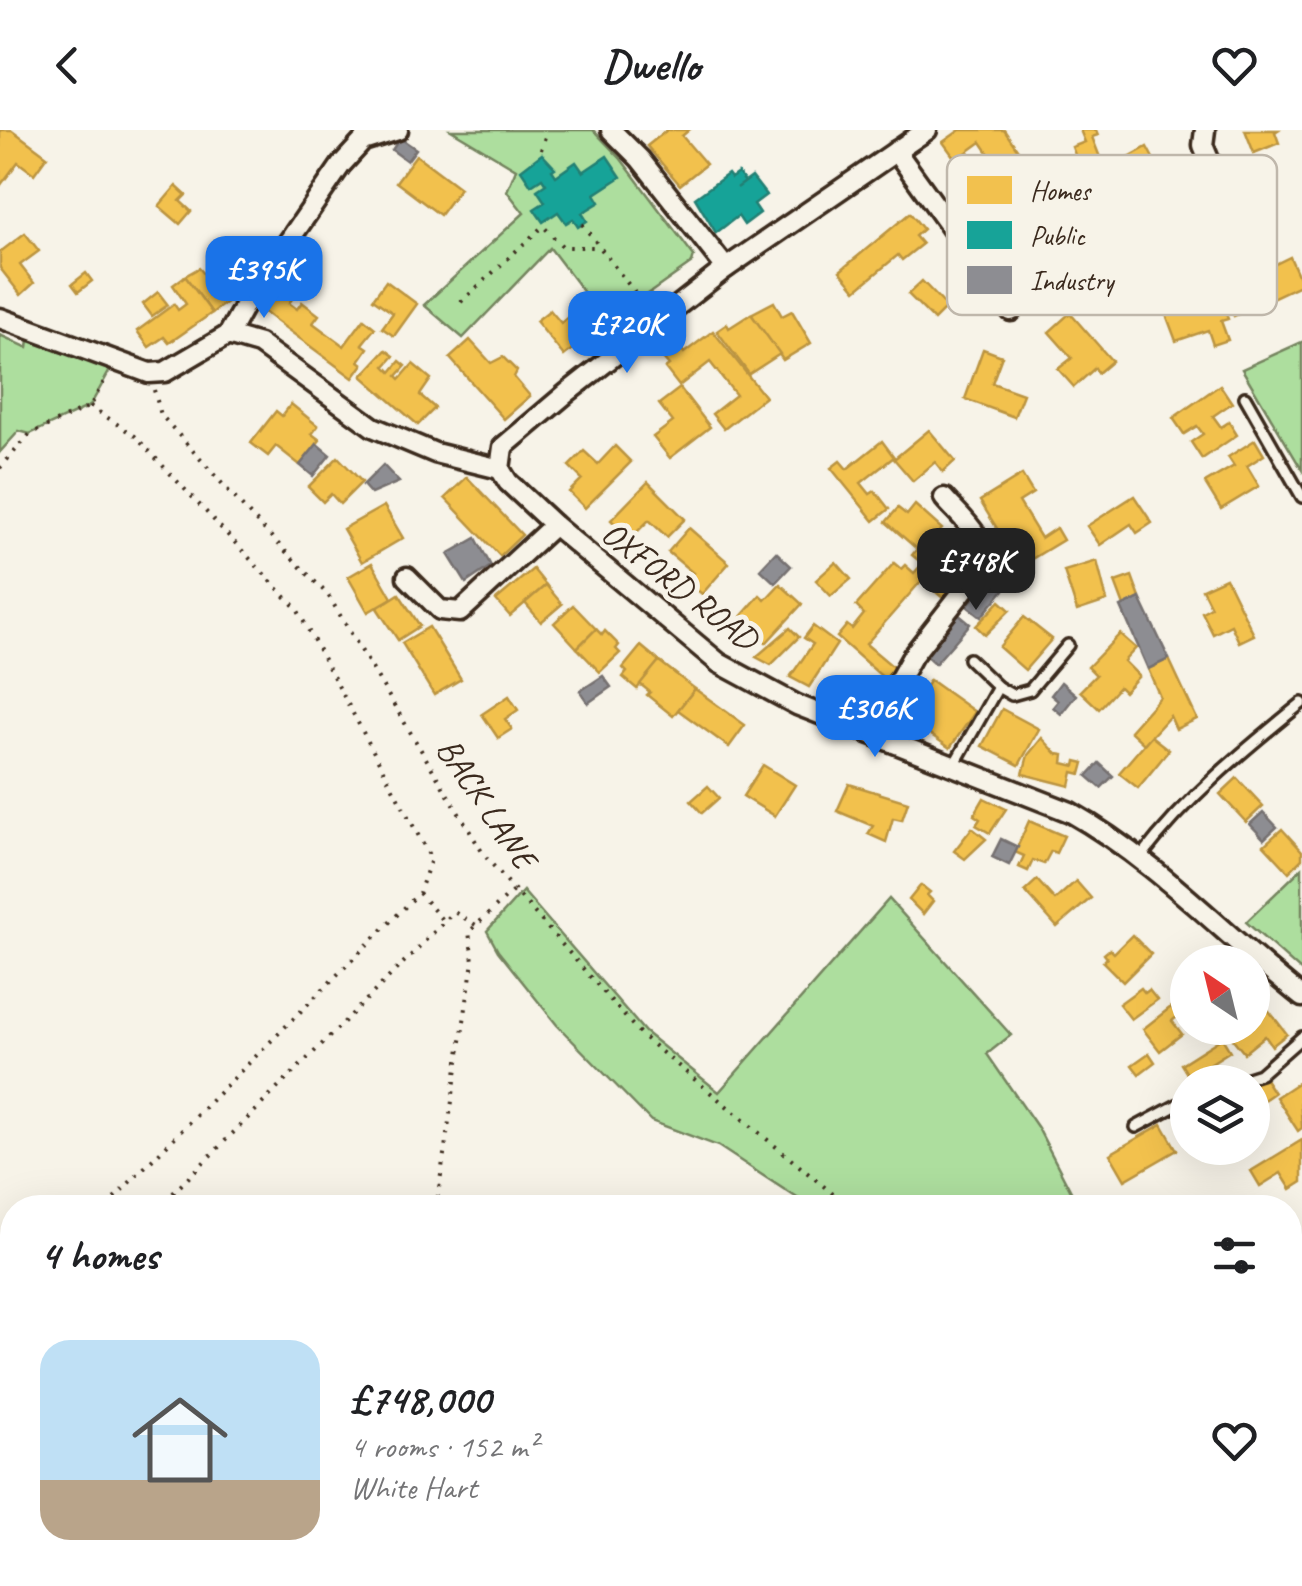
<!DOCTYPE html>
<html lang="en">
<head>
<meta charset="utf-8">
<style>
	:root { --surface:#fff; --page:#f6f6f6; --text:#202124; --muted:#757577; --accent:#1a73e8 }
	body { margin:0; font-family:Caveat,sans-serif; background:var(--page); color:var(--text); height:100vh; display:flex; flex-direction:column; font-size:38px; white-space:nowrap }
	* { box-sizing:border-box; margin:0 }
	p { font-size:32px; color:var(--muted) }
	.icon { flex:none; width:55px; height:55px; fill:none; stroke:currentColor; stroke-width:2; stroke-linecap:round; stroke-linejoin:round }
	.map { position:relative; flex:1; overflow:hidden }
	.details { position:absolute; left:0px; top:1065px; width:1302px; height:392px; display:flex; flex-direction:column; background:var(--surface); border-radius:40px 40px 0 0; box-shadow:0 10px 40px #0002 }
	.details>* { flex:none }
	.needle { width:65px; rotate:325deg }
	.controls { position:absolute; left:1170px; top:815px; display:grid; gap:20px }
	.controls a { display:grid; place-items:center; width:100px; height:100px; border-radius:50%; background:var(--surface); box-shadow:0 10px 40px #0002; font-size:50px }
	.price { position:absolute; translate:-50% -85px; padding:0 22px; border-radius:20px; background:var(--accent); color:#fff; font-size:32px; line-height:65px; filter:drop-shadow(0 2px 5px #0008) }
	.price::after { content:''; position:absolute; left:50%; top:60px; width:30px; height:22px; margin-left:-15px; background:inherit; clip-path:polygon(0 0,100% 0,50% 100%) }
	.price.current { background:#222; color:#fff }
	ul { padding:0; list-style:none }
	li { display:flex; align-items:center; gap:30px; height:250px; padding:0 40px }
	li span { display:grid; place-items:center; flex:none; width:280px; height:200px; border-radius:30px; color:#555 }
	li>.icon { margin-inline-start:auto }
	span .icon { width:120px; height:120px; fill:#fffc; stroke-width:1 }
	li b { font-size:42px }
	h2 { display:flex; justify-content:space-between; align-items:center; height:120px; padding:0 40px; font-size:42px }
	header { display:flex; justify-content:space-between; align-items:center; height:130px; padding:0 40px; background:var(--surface); font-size:45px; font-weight:700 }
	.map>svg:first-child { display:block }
	.built { fill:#f8e4d7 }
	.green { fill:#adde9e; stroke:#74845e; stroke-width:2.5 }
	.homes { fill:#f2c14e; stroke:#bb9440; stroke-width:2.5 }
	.public { fill:#17a398; stroke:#227f73; stroke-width:2.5 }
	.industry { fill:#8d8d92; stroke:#746f6f; stroke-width:2.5 }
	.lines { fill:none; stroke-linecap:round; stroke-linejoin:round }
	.lane-casing { stroke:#3b2a1e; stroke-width:16 }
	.street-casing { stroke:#3b2a1e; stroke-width:25 }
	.secondary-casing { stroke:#3b2a1e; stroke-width:32 }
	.path { stroke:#3b2a1e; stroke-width:4; stroke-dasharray:2.5 8; stroke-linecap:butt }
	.lane { stroke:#f7f3e8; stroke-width:9 }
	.street { stroke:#f7f3e8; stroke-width:18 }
	.secondary { stroke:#f7f3e8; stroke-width:25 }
	.labels { text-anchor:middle; stroke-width:10; stroke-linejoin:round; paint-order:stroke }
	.street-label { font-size:35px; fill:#3b2a1e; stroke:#f7f3e8 }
	.key { fill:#f7f3e8; stroke:#bfb7ab; stroke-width:2.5 }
	.key-label { font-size:28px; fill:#3b2a1e }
</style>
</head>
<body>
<header><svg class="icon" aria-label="back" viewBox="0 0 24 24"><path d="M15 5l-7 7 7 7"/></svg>Dwello<svg class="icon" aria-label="heart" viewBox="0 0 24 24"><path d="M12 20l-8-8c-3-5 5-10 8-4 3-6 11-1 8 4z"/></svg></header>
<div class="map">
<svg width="1302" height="1456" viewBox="0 0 1302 1456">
	<rect width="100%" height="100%" fill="#f7f3e8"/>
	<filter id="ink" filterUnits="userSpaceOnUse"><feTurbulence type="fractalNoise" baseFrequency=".01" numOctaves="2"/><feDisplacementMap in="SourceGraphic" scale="20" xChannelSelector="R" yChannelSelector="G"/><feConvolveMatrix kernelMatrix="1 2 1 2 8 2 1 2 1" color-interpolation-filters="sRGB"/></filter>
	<g filter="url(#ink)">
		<g class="built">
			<path d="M1302,1252v105l-12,9v-105z"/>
			<path d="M676,1445h479l45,11h-537z"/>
		</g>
		<g class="green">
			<path d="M451,0h142l28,29 73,97 -2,7 -85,60 -57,-75 -87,90 -39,-33 100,-92 -17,-22 9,-22z"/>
			<path d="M30,201l84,32 -24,43 -60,28 -11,-3 -19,21v-117l28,13z"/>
			<path d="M1302,212v128l-60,-101z"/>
			<path d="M1302,738v104l-56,-50z"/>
			<path d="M523,761l122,141 74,60 170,-193 122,136 -24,19 51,74 41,79h-268l-93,-61 -67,-25 -94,-96 -59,-74 -11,-20z"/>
			<path d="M0,1164l12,3v161l-12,2z"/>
			<path d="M489,1445h187l-13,11h-171z"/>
			<path d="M790,1445c40,0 171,-9 199,11h-210z"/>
		</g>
		<g class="homes">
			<path d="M0,0h12l35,26 -13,18 -16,-12 -18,24z"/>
			<path d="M667,0h22l-7,6 24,28 -26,21 -33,-39z"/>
			<path d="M960,0h44l27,39 -41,29 -16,-23 20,-14 -13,-19 -25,18 -13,-18z"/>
			<path d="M1080,0h16l2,5 -6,2 9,23 -21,8 -8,-21 13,-5z"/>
			<path d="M1245,0h33l-3,2 4,11 -25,10z"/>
			<path d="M1147,17l19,35 -27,15 -19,-35z"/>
			<path d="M416,25l44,33 -20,27 -44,-33z"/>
			<path d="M176,56l10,9 -6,6 11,10 -11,13 -21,-18z"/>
			<path d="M910,83l13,16 -8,7 7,8 -20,16 -4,-5 -42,35 -16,-19z"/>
			<path d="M25,103l14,18 -19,14 14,18 -13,12 -21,-27v-16z"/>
			<path d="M1290,127l12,27 -68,32 -7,-16 24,-12 -4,-10z"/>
			<path d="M231,134l19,13 -18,21 -20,15 -27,-37 14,-8 7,8 8,-4 6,7z"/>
			<path d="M290,140l15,11 -16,22 8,6 5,-7 17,13 -6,8 31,23 20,-27 11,9 -13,16 6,4 -9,13 4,3 -10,14 -93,-69z"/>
			<path d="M86,143l6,8 -14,11 -6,-8z"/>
			<path d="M185,146l27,37 -43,30 -5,-6 -15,10 -12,-16 37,-27 4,6 8,-6 -13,-19z"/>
			<path d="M386,151l31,23 -23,32 -12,-8 11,-15 -20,-14z"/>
			<path d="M922,151l25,26 -13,13 -26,-26z"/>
			<path d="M1177,157l8,22 35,-12 8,22 -7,2 7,19 -15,5 -5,-15 -32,11 -18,-48z"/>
			<path d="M158,162l10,13 -16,11 -9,-12z"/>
			<path d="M774,172l8,14 10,-5 19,32 -28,17 -32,-46z"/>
			<path d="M550,180l11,13 8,-7 17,22 -22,18 -28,-35z"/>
			<path d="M1070,183l42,48 -14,12 -3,-5 -21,19 -16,-18 14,-11 -23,-26z"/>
			<path d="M751,184l29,40 -31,20 -32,-43 10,-7 2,4z"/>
			<path d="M713,201l52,66 -41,32 -12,-15 24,-19 -26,-33 -31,24 -14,-18 4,-3 -7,-8 16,-13 6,9z"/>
			<path d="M470,210l21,23 12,-6 14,14 -3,6 16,19 -26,23 -54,-61z"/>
			<path d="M983,219l19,7 -10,27 31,11 -9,23 -49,-18z"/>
			<path d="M386,220l8,6 -9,10 6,6 9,-11 6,5 -9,10 3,3 13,-15 18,15 -11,16 15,13 -17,17 -56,-49z"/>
			<path d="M1220,255l12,18 -19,13 8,11 8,-5 8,13 -35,24 -11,-17 12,-8 -6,-8 -13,8 -11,-16z"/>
			<path d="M680,258l30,39 -40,31 -17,-21 20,-15 -14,-18z"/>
			<path d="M291,274l27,22 -6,8 8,6 -20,25 -24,-19 -8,10 -17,-13 25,-32 6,5z"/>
			<path d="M929,300l26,31 -12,11 -8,-10 -22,19 -19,-22z"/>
			<path d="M1255,310l9,15 -17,11 12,20 -38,23 -16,-26 29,-17 -6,-9z"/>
			<path d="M882,311l12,16 -33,26 9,11 5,-3 14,18 -15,12 -43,-53 9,-7 7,8z"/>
			<path d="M615,316l16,16 -46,46 -16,-16 13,-13 -13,-13 15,-15 14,13z"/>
			<path d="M338,327l24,25 -22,22 -9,-10 -8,8 -15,-15z"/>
			<path d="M1022,345l11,18 -14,9 22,36 15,-10 7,12 -43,26 -40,-65z"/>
			<path d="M467,347l55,58 -22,21 -55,-58z"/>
			<path d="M648,352l37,37 -18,18 -18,-17 -19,19 -19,-19z"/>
			<path d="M1134,366l18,27 -15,10 -6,-9 -31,21 -13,-19z"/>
			<path d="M915,375l27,24 -16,18 7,5 -10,12 -11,-9 5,-6 -31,-27 12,-14 9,7z"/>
			<path d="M384,376l19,32 -41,24 -19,-33z"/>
			<path d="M689,398l40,35 -27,31 -16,-13 7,-8 -25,-21z"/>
			<path d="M933,422l29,26 -18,21 -22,-19 -56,64 31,26 -10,11 -50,-44 10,-12 5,4 12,-15 -8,-8 38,-43 7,6 4,-4 9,8z"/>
			<path d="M1097,431l10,40 -30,10 -13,-40z"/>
			<path d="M836,432l15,17 -20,17 -15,-16z"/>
			<path d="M372,433l20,35 -24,14 -20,-35z"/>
			<path d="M533,439l13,16 -36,31 -14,-16z"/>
			<path d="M1132,446l8,22 -16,8 -9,-24z"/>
			<path d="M1226,448l28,57 -15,7 -8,-17 -18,9 -11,-22 9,-5 -9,-18z"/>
			<path d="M780,454l22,20 -36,39 -27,-24 21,-24 5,5z"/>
			<path d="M546,455l16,19 -21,18 -16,-19z"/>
			<path d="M399,464l21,32 -22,14 -21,-32z"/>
			<path d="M1000,471l10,9 -25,25 -9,-9z"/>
			<path d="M573,475l23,24 -19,19 -23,-25z"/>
			<path d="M1024,487l28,22 -27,31 -26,-23z"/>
			<path d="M813,496l24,18 -28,43 -19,-10 23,-33 -9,-6z"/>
			<path d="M429,497l32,52 -27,16 -32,-52z"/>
			<path d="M790,498l9,9 -28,28 -15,-8z"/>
			<path d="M596,499l6,6 3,-4 14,14 -3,4 4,4 -20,19 -23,-24z"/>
			<path d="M1120,504l16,14 -12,13 15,15 -15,16 -5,-5 -20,22 -19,-18 16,-16 -8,-8z"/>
			<path d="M641,516l18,15 -22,28 -14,-12 4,-5 -4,-4z"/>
			<path d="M1169,529l28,60 -21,10 -6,-13 -26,28 -14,-13 30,-34 -12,-28z"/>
			<path d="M659,531l36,28 -22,27 -26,-21 3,-3 -10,-8z"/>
			<path d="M930,550l45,32 -25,36 -45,-31z"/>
			<path d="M695,559l50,36 -16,22 -51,-37z"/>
			<path d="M509,566l9,14 -13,9 7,10 -14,9 -16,-24z"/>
			<path d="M1002,579l37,20 -20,36 -37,-19z"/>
			<path d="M1151,606l18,14 -31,38 -19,-15z"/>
			<path d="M1042,608l15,16 7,1 -1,8 12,3 1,-5 8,2 -3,11 -8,-2 -3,14 -47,-12 5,-19z"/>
			<path d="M763,635l32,20 -20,31 -32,-20z"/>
			<path d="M1237,648l26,28 -17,16 -26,-28z"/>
			<path d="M849,654l59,18 -6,18 -9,-2 -7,24 -18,-8 5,-8 -36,-15z"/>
			<path d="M708,656l11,12 -17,15 -11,-12z"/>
			<path d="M984,668l22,11 -16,24 -14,-8 4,-6 -6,-4z"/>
			<path d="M1029,691l35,15 -8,17 -5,-2 -7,13 -11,-4 -5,11 -9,-4 5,-11 -9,-4z"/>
			<path d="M972,698l14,11 -21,20 -11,-8z"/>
			<path d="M1282,699l20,22v8l-13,13 -25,-27z"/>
			<path d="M1037,750l18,20 21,-19 15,17 -34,29 -32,-36z"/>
			<path d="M921,755l9,7 -3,3 6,6 -10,13 -14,-14z"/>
			<path d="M1132,805l19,19 -28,28 -20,-20 4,-4 -3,-4 6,-5 4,4z"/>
			<path d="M1141,858l4,5 4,-3 8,10 -26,19 -12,-15z"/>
			<path d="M1171,877l7,9 -6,5 10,13 -22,17 -17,-22z"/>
			<path d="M1266,877l21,27 -15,12 -7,-10 -21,17 -20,-25h28v-10z"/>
			<path d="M1222,908l8,13 -41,26 -8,-13z"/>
			<path d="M1149,923l6,9 -16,12 -7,-9z"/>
			<path d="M1263,946l11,17 -22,15v-25z"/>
			<path d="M1299,952l3,46 -4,3 -22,-34z"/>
			<path d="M1162,994l15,26 -52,30 -15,-26z"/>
			<path d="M1302,1010v42l-11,7 -10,-16 -21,13 -9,-15z"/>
		</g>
		<g class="public">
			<path d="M542,24l13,14 -3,2 4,6 20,-14 7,10 24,-16 14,21 -26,17 5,8 -18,11 5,8 -9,6 -5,-8 -7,4 -8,-11 -15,10 -9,-13 11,-7 -8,-12 9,-6 -4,-6 -11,7 -10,-15z"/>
			<path d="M738,43l7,9 -8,6 15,-11 14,18 -12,9 6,9 -16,12 -6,-9 -22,17 -21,-35 33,-24 3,4z"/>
		</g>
		<g class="industry">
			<path d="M400,8l16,11 -9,12 -15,-11z"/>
			<path d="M317,314l13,11 -17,21 -13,-11z"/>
			<path d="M383,335l16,17 -28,12 -8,-9z"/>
			<path d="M476,408l15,28 -25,17 -18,-29z"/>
			<path d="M776,422l15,14 -16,17 -15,-14z"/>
			<path d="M989,448l15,12 -23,27 -14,-11z"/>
			<path d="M1140,468l29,61 -21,10 -27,-62z"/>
			<path d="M958,484l12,10 -35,40 -12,-11z"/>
			<path d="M603,546l8,11 -23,16 -8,-12z"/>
			<path d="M1061,552l15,13 -15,19 -8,-7 5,-6 -7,-6z"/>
			<path d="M1099,633l14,13 -12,12 -14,-12z"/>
			<path d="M1263,682l14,15 -13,12 -14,-15z"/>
			<path d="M1001,709l17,8 -9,18 -17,-8z"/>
		</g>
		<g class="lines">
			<defs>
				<g id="lane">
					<path d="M1245,267l57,100"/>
					<path d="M969,529l29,28 14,8 18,-5 38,-45"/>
					<path d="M954,635l44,-78"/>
					<path d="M1141,727c46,-60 103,-107 161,-154"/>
					<path d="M1235,952l25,-8 42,-37"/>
					<path d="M1136,997l52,-28"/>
					<path d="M730,1456l11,-11"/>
				</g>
				<g id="street">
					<path d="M611,0l29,29 86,109"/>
					<path d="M1205,0l-2,15 22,54"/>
					<path d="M896,21l115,160"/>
					<path d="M0,188l149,55 16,-1 63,-37 31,9 114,83 62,26 65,16"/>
					<path d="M228,205l16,-29 97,-141 22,-24 35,-11"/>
					<path d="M500,339l8,13 46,43 165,138 78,42 273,107c87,49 154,123 232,185"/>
					<path d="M500,339l3,-22 65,-55 158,-124 201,-138"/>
					<path d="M407,447l33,33 20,2 94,-87"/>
					<path d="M869,603l44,-78 69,-88c6,-30 -20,-48 -38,-69"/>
				</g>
				<g id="secondary">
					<path d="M0,1341l12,-3"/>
					<path d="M1290,1421l12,4"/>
				</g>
			</defs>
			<use href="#lane" class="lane-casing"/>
			<use href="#street" class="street-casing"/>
			<use href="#secondary" class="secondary-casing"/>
			<g class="path">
				<path d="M541,20l6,-20"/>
				<path d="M582,94l63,82"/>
				<path d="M461,172l82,-76 20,21h37"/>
				<path d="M154,260l7,25 90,101 77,79 156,260 157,180 209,173"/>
				<path d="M90,276l45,30 162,173 134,250 -12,34 -315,315"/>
				<path d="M0,338l30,-34 60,-28 17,-30"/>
				<path d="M419,763l25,29"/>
				<path d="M158,1078l296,-296 22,13"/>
				<path d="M436,1078l37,-247 -4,-29 45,-42"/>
				<path d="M0,1147l12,3"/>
				<path d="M0,1233l12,-12"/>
				<path d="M1290,1384l12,2"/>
				<path d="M0,1387l12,-2"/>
				<path d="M0,1427l12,-2"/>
				<path d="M1268,1445l34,8"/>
				<path d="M392,1456l2,-11"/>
				<path d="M433,1456l8,-11"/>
				<path d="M567,1456l23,-11"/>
				<path d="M767,1456l11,-11"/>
			</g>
			<use href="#lane" class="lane"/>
			<use href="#street" class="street"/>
			<use href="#secondary" class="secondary"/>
		</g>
	</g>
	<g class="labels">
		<g class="street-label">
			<text transform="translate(680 455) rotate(38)" y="12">OXFORD ROAD</text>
			<text transform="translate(487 673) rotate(56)" y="12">BACK LANE</text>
		</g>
	</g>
	<rect x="947" y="25" width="330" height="160" rx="15" class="key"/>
	<rect x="967" y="46" width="45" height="28" fill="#f2c14e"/>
	<rect x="967" y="91" width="45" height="28" fill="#17a398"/>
	<rect x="967" y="136" width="45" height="28" fill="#8d8d92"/>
	<g class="key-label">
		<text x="1030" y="70">Homes</text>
		<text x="1030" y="115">Public</text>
		<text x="1030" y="160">Industry</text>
	</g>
</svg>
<div class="controls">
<a><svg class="needle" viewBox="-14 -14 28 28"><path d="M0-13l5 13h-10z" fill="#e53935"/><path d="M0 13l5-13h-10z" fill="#757577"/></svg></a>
<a><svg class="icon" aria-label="layers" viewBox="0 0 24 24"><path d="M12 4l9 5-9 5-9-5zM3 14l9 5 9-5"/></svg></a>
</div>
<b class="price" style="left:264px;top:191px">£395K</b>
<b class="price" style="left:627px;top:246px">£720K</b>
<b class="price current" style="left:976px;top:483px">£748K</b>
<b class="price" style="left:875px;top:630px">£306K</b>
<section class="details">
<h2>4 homes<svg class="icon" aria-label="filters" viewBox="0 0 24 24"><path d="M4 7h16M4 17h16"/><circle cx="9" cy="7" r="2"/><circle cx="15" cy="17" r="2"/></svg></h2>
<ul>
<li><span style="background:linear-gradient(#bfe0f5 70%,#b9a48a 0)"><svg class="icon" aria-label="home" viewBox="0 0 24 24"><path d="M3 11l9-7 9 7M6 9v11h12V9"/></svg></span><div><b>£748,000</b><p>4 rooms · 152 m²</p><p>White Hart</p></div><svg class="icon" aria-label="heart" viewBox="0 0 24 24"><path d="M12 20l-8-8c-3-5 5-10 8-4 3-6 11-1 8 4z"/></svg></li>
</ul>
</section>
</div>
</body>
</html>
